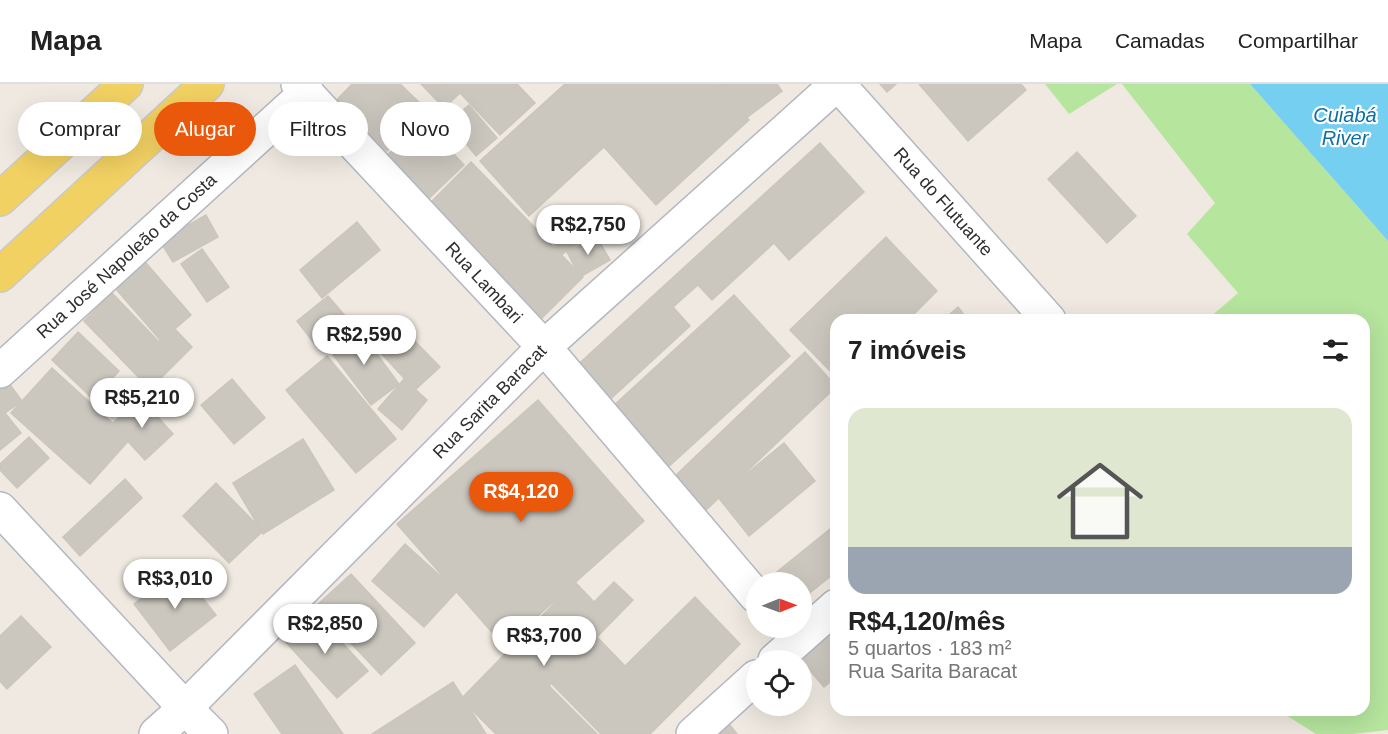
<!DOCTYPE html>
<html lang="pt">
<head>
<meta charset="utf-8">
<style>
	:root { --surface:#fff; --page:#f2f2f2; --text:#222; --muted:#767676; --line:#e0e0e0; --accent:#ea580c }
	body { margin:0; font-family:Helvetica,sans-serif; background:var(--page); color:var(--text); height:100vh; display:flex; flex-direction:column; font-size:22px; white-space:nowrap }
	* { box-sizing:border-box; margin:0 }
	p { font-size:20px; color:var(--muted) }
	.icon { flex:none; width:33px; height:33px; fill:none; stroke:currentColor; stroke-width:2; stroke-linecap:round; stroke-linejoin:round }
	.map { position:relative; flex:1; overflow:hidden }
	.panel { position:absolute; left:830px; top:230px; width:540px; height:402px; display:flex; flex-direction:column; background:var(--surface); border-radius:18px; box-shadow:0 6px 24px #0002 }
	.panel>* { flex:none }
	.banner { position:absolute; left:18px; top:18px; width:570px; height:54px; display:flex; gap:12px }
	.needle { width:39px; rotate:89deg }
	.buttons { position:absolute; left:746px; top:488px; display:grid; gap:12px }
	.buttons a { display:grid; place-items:center; width:66px; height:66px; border-radius:50%; background:var(--surface); box-shadow:0 6px 24px #0002; font-size:30px }
	.price { position:absolute; translate:-50% -51px; padding:0 14px; border-radius:21px; background:#fff; color:#222; font-size:20px; line-height:39px; filter:drop-shadow(0 2px 3px #0008) }
	.price::after { content:''; position:absolute; left:50%; top:36px; width:18px; height:14px; margin-left:-9px; background:inherit; clip-path:polygon(0 0,100% 0,50% 100%) }
	.price.active { background:var(--accent); color:#fff }
	ul { padding:0; list-style:none }
	li { display:grid; align-content:center; gap:12px; height:318px; padding:0 18px }
	li+li { border-top:2px solid var(--line) }
	li span { display:grid; place-items:center; height:186px; border-radius:18px; color:#555 }
	li>.icon { margin-inline-start:auto }
	span .icon { width:108px; height:108px; fill:#fffc; stroke-width:1 }
	li b { font-size:26px }
	h2 { display:flex; justify-content:space-between; align-items:center; height:72px; padding:0 18px; font-size:26px }
	.pill { padding:0 21px; border-radius:27px; background:var(--surface); box-shadow:0 6px 24px #0002; font-size:21px; line-height:54px }
	.pill.active { background:var(--accent); color:#fff }
	header { display:flex; align-items:center; gap:36px; box-sizing:border-box; height:84px; padding:0 30px; background:var(--surface); border-bottom:2px solid var(--line) }
	header strong { font-size:28px }
	nav { display:flex; gap:33px; margin-inline-start:auto; font-size:21px }
	.map>svg:first-child { display:block }
	.green { fill:#b6e59e }
	.water { fill:#75cff0 }
	.building { fill:#cbc7bf; stroke:#cbc5ba; stroke-width:1.5 }
	.lines { fill:none; stroke-linecap:round; stroke-linejoin:round }
	.minor-casing { stroke:#b4b7c1; stroke-width:36 }
	.primary-casing { stroke:#c9c9c9; stroke-width:36 }
	.minor { stroke:#fff; stroke-width:33 }
	.primary { stroke:#f2d163; stroke-width:33 }
	.labels { text-anchor:middle; stroke-width:4.5; stroke-linejoin:round; paint-order:stroke }
	.street-label { font-size:18px; fill:#2e2e2e; stroke:#fff }
	.water-label { font-size:20px; font-style:italic; fill:#0d6fa3; stroke:#fff }
</style>
</head>
<body>
<header>
<strong>Mapa</strong>
<nav><a>Mapa</a><a>Camadas</a><a>Compartilhar</a></nav>
</header>
<div class="map">
<svg width="1388" height="650" viewBox="0 0 1388 650">
	<rect width="100%" height="100%" fill="#efe9e1"/>
	<g class="green">
		<path d="M1045,0h72l-48,30z"/>
		<path d="M1122,0h128l138,157v489l-35,4h-37l-38,-24h86v-390l-156,-1 30,-26 -51,-59 28,-31z"/>
	</g>
	<path class="water" d="M1250,0h138v157z"/>
	<g class="building">
		<path d="M352,0h48l26,25 -39,42 -52,-49z"/>
		<path d="M421,0h96l18,19 -35,32 -40,-42 -16,15z"/>
		<path d="M565,0h152l32,36 -93,85 -52,-58 -75,69 -49,-55z"/>
		<path d="M719,0h58l5,7 -37,28z"/>
		<path d="M880,0h16l-9,8z"/>
		<path d="M919,0h102l5,6 -58,51z"/>
		<path d="M469,21l28,33 -21,18 -27,-34z"/>
		<path d="M423,37l41,44 -43,41 -41,-44z"/>
		<path d="M820,59l44,49 -75,68 -15,-17 -62,57 -14,-15 -25,22 17,19 -86,79 -32,-35z"/>
		<path d="M1077,68l59,64 -29,27 -59,-64z"/>
		<path d="M471,78l112,115 -44,44 -112,-115z"/>
		<path d="M206,131l12,22 -45,25 -13,-21z"/>
		<path d="M565,136l15,22 -19,13 -14,-22z"/>
		<path d="M357,138l23,28 -58,48 -22,-28z"/>
		<path d="M596,152l14,24 -30,17 -13,-25z"/>
		<path d="M886,153l51,54 -29,29h-72v57l-46,-47z"/>
		<path d="M202,165l27,38 -22,15 -26,-38z"/>
		<path d="M146,179l45,52 -30,26 -45,-52z"/>
		<path d="M112,209l47,49 14,-15 19,20 -42,42 -66,-68z"/>
		<path d="M734,211l56,61 -124,113 -55,-61z"/>
		<path d="M328,212l18,21 -32,26 -17,-22z"/>
		<path d="M958,223l10,13h-25z"/>
		<path d="M357,243l42,57 -28,21 -43,-57z"/>
		<path d="M403,245l37,38 -25,23 -36,-39z"/>
		<path d="M78,248l41,39 -26,28 -41,-39z"/>
		<path d="M805,268l31,34v1l-131,124 -32,-33z"/>
		<path d="M327,272l69,83 -40,34 -70,-83z"/>
		<path d="M52,284l78,71 -40,45 -79,-71z"/>
		<path d="M5,294l17,23 -17,12 16,20 -21,17v-68z"/>
		<path d="M232,295l33,39 -31,26 -33,-39z"/>
		<path d="M404,295l23,21 -25,30 -24,-21z"/>
		<path d="M140,313l33,37 -28,26 -33,-36z"/>
		<path d="M538,316l106,121 -140,125 -107,-122z"/>
		<path d="M29,353l20,21 -32,30 -17,-18v-6z"/>
		<path d="M303,355l31,51 -71,44 -30,-51z"/>
		<path d="M784,359l31,38 -66,55 -31,-39z"/>
		<path d="M125,395l17,19 -62,58 -17,-19z"/>
		<path d="M216,399l47,48 -34,32 -46,-47z"/>
		<path d="M830,445l6,6v37l-35,28v-18h-32l-2,-2z"/>
		<path d="M405,460l52,47 -33,36 -52,-46z"/>
		<path d="M180,485l36,46 -46,36 -36,-47z"/>
		<path d="M351,490l64,69 -34,32 -65,-69z"/>
		<path d="M575,498l19,20 20,-20 19,18 -84,86 48,48h-101l-35,-35z"/>
		<path d="M695,513l45,47 -90,90h-49l-49,-50 46,-46 27,28z"/>
		<path d="M313,527l55,60 -31,27 -54,-59z"/>
		<path d="M21,532l30,31 -44,42 -7,-8v-45z"/>
		<path d="M836,534v59l-12,10 -29,-34z"/>
		<path d="M295,581l48,69h-61l-28,-40z"/>
		<path d="M453,598l33,52h-114z"/>
		<path d="M722,631l15,19h-39z"/>
	</g>
	<g class="lines">
		<defs>
			<g id="minor">
				<path id="s1" d="M298,0l246,263 212,249"/>
				<path id="s2" d="M838,0l211,236"/>
				<path id="s3" d="M0,287l307,-279"/>
				<path d="M0,425l185,199 26,26"/>
				<path d="M775,576l61,-54"/>
				<path id="s4" d="M156,650l29,-26 359,-361 293,-263"/>
				<path d="M693,650l63,-57"/>
			</g>
			<g id="primary">
				<path d="M0,115l126,-115"/>
				<path d="M0,191l207,-191"/>
			</g>
		</defs>
		<use href="#minor" class="minor-casing"/>
		<use href="#primary" class="primary-casing"/>
		<use href="#minor" class="minor"/>
		<use href="#primary" class="primary"/>
	</g>
	<g class="labels">
		<g class="street-label">
			<text dy="6" stroke="none"><textPath href="#s2" startOffset="158">Rua do Flutuante</textPath></text>
			<text dy="6" stroke="none"><textPath href="#s3" startOffset="171">Rua José Napoleão da Costa</textPath></text>
			<text dy="6" stroke="none"><textPath href="#s1" startOffset="272">Rua Lambari</textPath></text>
			<text dy="6" stroke="none"><textPath href="#s4" startOffset="471">Rua Sarita Baracat</textPath></text>
		</g>
		<g class="water-label">
			<text x="1345" y="38">Cuiabá<tspan x="1345" dy="23">River</tspan></text>
		</g>
	</g>
</svg>
<div class="buttons">
<a><svg class="needle" viewBox="-14 -14 28 28"><path d="M0-13l5 13h-10z" fill="#e53935"/><path d="M0 13l5-13h-10z" fill="#767676"/></svg></a>
<a><svg class="icon" aria-label="locate" viewBox="0 0 24 24"><circle cx="12" cy="12" r="6"/><path d="M12 2v4M12 18v4M2 12h4M18 12h4"/></svg></a>
</div>
<b class="price" style="left:588px;top:172px">R$2,750</b>
<b class="price" style="left:364px;top:282px">R$2,590</b>
<b class="price" style="left:142px;top:345px">R$5,210</b>
<b class="price active" style="left:521px;top:439px">R$4,120</b>
<b class="price" style="left:175px;top:526px">R$3,010</b>
<b class="price" style="left:325px;top:571px">R$2,850</b>
<b class="price" style="left:544px;top:583px">R$3,700</b>
<div class="banner">
<a class="pill">Comprar</a>
<a class="pill active">Alugar</a>
<a class="pill">Filtros</a>
<a class="pill">Novo</a>
</div>
<section class="panel">
<h2>7 imóveis<svg class="icon" aria-label="filters" viewBox="0 0 24 24"><path d="M4 7h16M4 17h16"/><circle cx="9" cy="7" r="2"/><circle cx="15" cy="17" r="2"/></svg></h2>
<ul>
<li><span style="background:linear-gradient(#dfe7d0 75%,#9aa5b1 0)"><svg class="icon" aria-label="home" viewBox="0 0 24 24"><path d="M3 11l9-7 9 7M6 9v11h12V9"/></svg></span><div><b>R$4,120/mês</b><p>5 quartos · 183 m²</p><p>Rua Sarita Baracat</p></div></li>
</ul>
</section>
</div>
</body>
</html>
